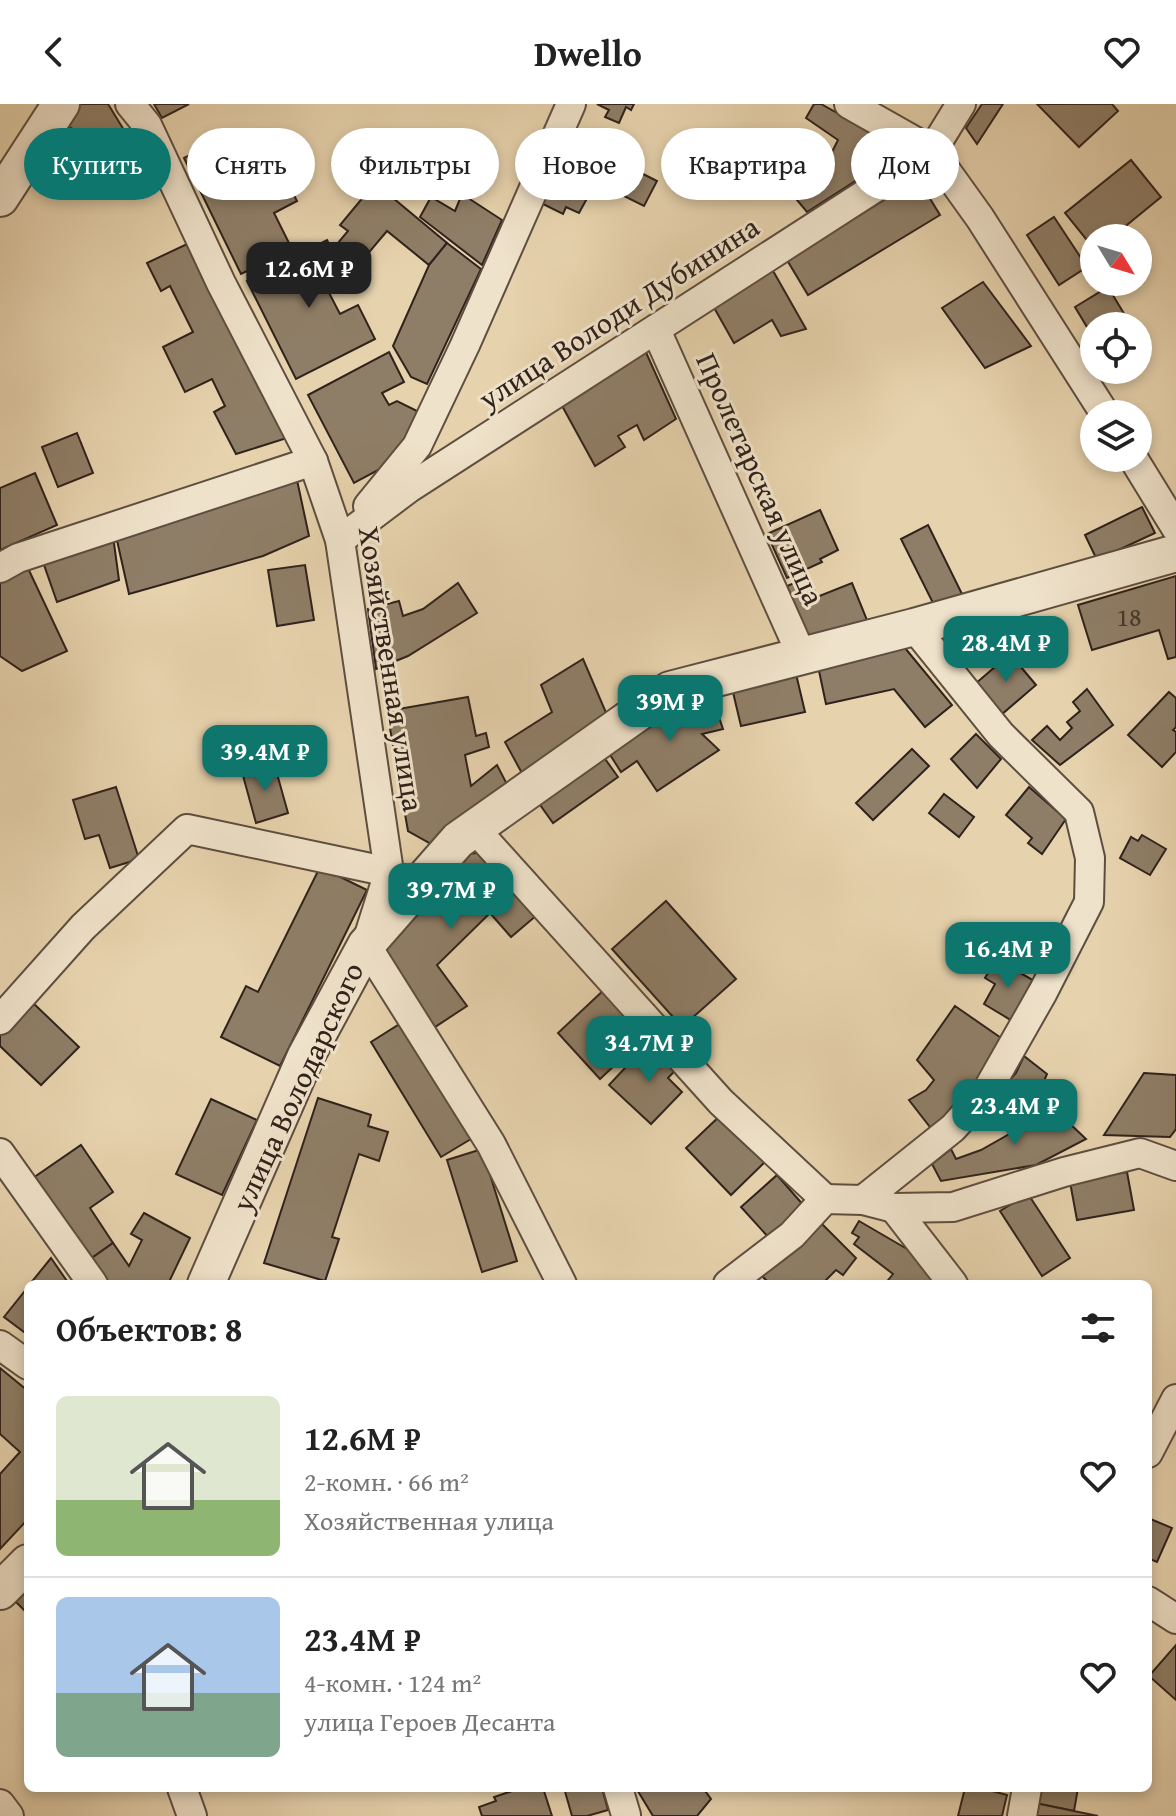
<!DOCTYPE html>
<html lang="ru">
<head>
<meta charset="utf-8">
<style>
	:root { --surface:#fff; --page:#f2f2f2; --text:#222; --muted:#767676; --line:#e0e0e0; --accent:#0f766e }
	body { margin:0; font-family:"Gentium Book Plus",serif; background:var(--page); color:var(--text); height:100vh; display:flex; flex-direction:column; font-size:30px; white-space:nowrap }
	* { box-sizing:border-box; margin:0 }
	p { font-size:26px; color:var(--muted) }
	.icon { flex:none; width:44px; height:44px; fill:none; stroke:currentColor; stroke-width:2; stroke-linecap:round; stroke-linejoin:round }
	.map { position:relative; flex:1; overflow:hidden }
	.panel { position:absolute; left:24px; top:1176px; width:1128px; height:512px; display:flex; flex-direction:column; background:var(--surface); border-radius:12px; box-shadow:0 4px 12px #0003 }
	.panel>* { flex:none }
	.guide { position:absolute; left:24px; top:24px; width:1128px; height:72px; display:flex; gap:16px }
	.needle { width:52px; rotate:128deg }
	.tools { position:absolute; left:1080px; top:120px; display:grid; gap:16px }
	.tools a { display:grid; place-items:center; width:72px; height:72px; border-radius:50%; background:var(--surface); box-shadow:0 4px 12px #0003; font-size:40px }
	.price { position:absolute; translate:-50% -68px; padding:0 18px; border-radius:16px; background:var(--accent); color:#fff; font-size:26px; line-height:52px; filter:drop-shadow(0 2px 4px #0008) }
	.price::after { content:''; position:absolute; left:50%; top:48px; width:24px; height:18px; margin-left:-12px; background:inherit; clip-path:polygon(0 0,100% 0,50% 100%) }
	.price.current { background:#222; color:#fff }
	ul { padding:0; list-style:none }
	li { display:flex; align-items:center; gap:24px; height:200px; padding:0 32px }
	li+li { border-top:2px solid var(--line) }
	li span { display:grid; place-items:center; flex:none; width:224px; height:160px; border-radius:12px; color:#555 }
	li>.icon { margin-inline-start:auto }
	span .icon { width:96px; height:96px; fill:#fffc; stroke-width:1 }
	li b { font-size:34px }
	h2 { display:flex; justify-content:space-between; align-items:center; height:96px; padding:0 32px; font-size:34px }
	.chip { padding:0 28px; border-radius:36px; background:var(--surface); box-shadow:0 4px 12px #0003; font-size:28px; line-height:72px }
	.chip.current { background:var(--accent); color:#fff }
	header { display:flex; justify-content:space-between; align-items:center; height:104px; padding:0 32px; background:var(--surface); font-size:36px; font-weight:700 }
	.map>svg:first-child { display:block }
	.building { fill:#8f7e67; stroke:#30221c; stroke-width:2 }
	.lines { fill:none; stroke-linecap:round; stroke-linejoin:round }
	.minor-casing { stroke:#5e4e40; stroke-width:32 }
	.tertiary-casing { stroke:#5e4e40; stroke-width:40 }
	.minor { stroke:#efe2ca; stroke-width:28 }
	.tertiary { stroke:#efe2ca; stroke-width:36 }
	.labels { text-anchor:middle; stroke-width:6; stroke-linejoin:round; paint-order:stroke }
	.number-label { font-size:26px; fill:#48392f }
	.street-label { font-size:30px; fill:#30221c; stroke:#efe2ca }
</style>
</head>
<body>
<header><svg class="icon" aria-label="back" viewBox="0 0 24 24"><path d="M15 5l-7 7 7 7"/></svg>Dwello<svg class="icon" aria-label="heart" viewBox="0 0 24 24"><path d="M12 20l-8-8c-3-5 5-10 8-4 3-6 11-1 8 4z"/></svg></header>
<div class="map">
<svg width="1176" height="1712" viewBox="0 0 1176 1712">
	<rect width="100%" height="100%" fill="#e6d2ad"/>
	<filter id="stains"><feTurbulence type="fractalNoise" baseFrequency=".0025" numOctaves="4"/><feColorMatrix values="0 0 0 0 .2 0 0 0 0 .09 0 0 0 0 .02 0 0 0 .5 -.17"/></filter>
	<radialGradient id="worn" r=".72"><stop offset=".6" stop-color="#630" stop-opacity="0"/><stop offset="1" stop-color="#630" stop-opacity=".3"/></radialGradient>
	<g class="building">
		<path d="M80,0h28l19,31 -19,16 -40,-25z"/>
		<path d="M154,0h35l-27,14z"/>
		<path d="M597,0h37l-3,6 -5,-3 -7,16 -14,-6 4,-7z"/>
		<path d="M814,0h7l68,38 -1,18 -81,52 -15,-18 3,-8 11,-16 18,-14 4,4 10,-20 -32,-22z"/>
		<path d="M982,0h21l-26,40 -11,-16z"/>
		<path d="M1037,0h75l6,7 -39,36z"/>
		<path d="M239,27l15,31 19,-9 24,48 -23,12 18,36 -51,25 -57,-116z"/>
		<path d="M576,36l81,41 -13,25 -48,-24 -17,31 -13,-6 -3,7 -20,-10z"/>
		<path d="M1131,56l30,37 -50,41h-17v11l-29,-36z"/>
		<path d="M918,75l22,36 -132,80 -21,-35z"/>
		<path d="M375,79l72,60 -18,22 -42,-34 -27,32 -23,-19 11,-13 -8,-6z"/>
		<path d="M462,90l40,26 -20,45 -62,-48 11,-20 24,14z"/>
		<path d="M1054,113l33,50 -28,18 -32,-50z"/>
		<path d="M327,136l19,39 -19,10 13,25 18,-9 17,34 -79,40 -49,-98z"/>
		<path d="M447,139l34,26 -54,115 -16,-7 -18,-31 36,-81z"/>
		<path d="M187,140l100,194 -51,16 -22,-42 11,-6 -13,-27 -27,13 -22,-45 30,-15 -23,-46 -9,5 -14,-28z"/>
		<path d="M772,165l34,60 -25,7 -9,-16 -38,23 -22,-39z"/>
		<path d="M983,178l48,64 -46,22 -43,-60z"/>
		<path d="M1108,183l18,30 -15,9h-17l-1,11 -18,-30z"/>
		<path d="M644,244l32,71 -32,21 -7,-15 -19,11 7,11 -30,19 -35,-64z"/>
		<path d="M389,248l15,30 -22,11 7,12 8,-4 24,12 -26,48 -41,22 -46,-88z"/>
		<path d="M77,329l16,40 -35,14 -16,-40z"/>
		<path d="M35,369l22,52 -57,25v-62z"/>
		<path d="M297,376l12,56 -46,20 -134,38 -13,-58z"/>
		<path d="M1142,403l13,26 -58,27 -12,-25z"/>
		<path d="M820,406l18,40 -18,9 2,3 -35,16 -20,-44z"/>
		<path d="M928,421l35,71 -27,13 -35,-70z"/>
		<path d="M113,432l6,44 -62,22 -14,-40z"/>
		<path d="M26,460l41,87 -45,20 -22,-15v-79z"/>
		<path d="M305,461l9,55 -37,6 -9,-56z"/>
		<path d="M1176,472v81l-8,2 -9,-29 -67,20 -14,-45z"/>
		<path d="M809,473l8,20 35,-14 17,42 -60,16 -22,-55z"/>
		<path d="M458,479l19,30 -69,43 -32,13 -8,-60 31,-8 4,15 20,-7z"/>
		<path d="M905,544l47,57 -27,22 -31,-38 -68,15 -8,-38z"/>
		<path d="M1010,550l26,31 -35,30 -26,-31z"/>
		<path d="M583,555l24,56 -83,62 -19,-35 47,-30 -11,-27z"/>
		<path d="M796,570l9,38 -64,14 -9,-38z"/>
		<path d="M1087,585l26,36 -53,40 -28,-25 15,-14 13,14 12,-12 -5,-6 13,-11 -7,-9z"/>
		<path d="M1169,588l7,6v29l-3,3 3,2v20l-14,15 -34,-32z"/>
		<path d="M468,593l8,39 10,-3 3,14 -24,8 6,31 26,-21 14,27 -78,53 -25,-14 -21,-120z"/>
		<path d="M713,596l10,29 -21,5 17,16 -62,41 -20,-30 -16,11 -14,-22 70,-45z"/>
		<path d="M976,630l25,25 -24,29 -26,-29z"/>
		<path d="M912,645l17,17 -56,54 -17,-17z"/>
		<path d="M603,652l15,21 -65,46 -15,-21z"/>
		<path d="M274,659l14,50 -32,10 -14,-51z"/>
		<path d="M116,683l23,72 -29,9 -11,-33 -14,4 -12,-39z"/>
		<path d="M1029,683l37,32 -24,35 -14,-11 4,-5 -26,-23z"/>
		<path d="M944,690l30,23 -15,20 -30,-24z"/>
		<path d="M1142,731l24,14 -16,26 -30,-17 11,-21 7,4z"/>
		<path d="M483,748l54,63 -26,22 -21,-24 -53,52 30,41 -35,23 -51,-87 88,-88z"/>
		<path d="M320,763l47,23 -87,176 -59,-29 25,-51 12,6z"/>
		<path d="M666,797l70,78 -54,48 -70,-78z"/>
		<path d="M996,855l40,23 -22,40 -30,-18 11,-20 -10,-6z"/>
		<path d="M606,884l43,45 -49,46 -42,-46z"/>
		<path d="M31,897l48,46 -38,38 -41,-39v-14z"/>
		<path d="M955,902l49,34 -51,78 -20,13 -24,-31 17,-10 8,-10 -17,-20z"/>
		<path d="M406,916l70,116 -35,21 -70,-115z"/>
		<path d="M664,941l18,18 -14,15 14,14 -31,32 -42,-39 31,-33 9,9z"/>
		<path d="M1024,952l23,18 -7,16 -14,15 -23,-18 13,-14z"/>
		<path d="M1144,969l32,2v54l-6,8 -66,-2z"/>
		<path d="M318,994l53,17 -3,11 20,6 -9,29 -20,-7 -27,83 7,2 -14,42 -61,-18z"/>
		<path d="M211,995l46,21 -35,75 -46,-21z"/>
		<path d="M1047,998l39,37 -50,26 -95,16 -9,-17 19,-15 5,10 25,-9 30,-17z"/>
		<path d="M723,1009l44,47 -36,35 -45,-47z"/>
		<path d="M81,1041l32,47 -23,16 23,35 -24,17 -56,-82z"/>
		<path d="M482,1045l35,112 -35,11 -35,-112z"/>
		<path d="M1127,1068l7,38 -57,10 -7,-38z"/>
		<path d="M777,1071l28,32 -35,32 -29,-32z"/>
		<path d="M1028,1090l42,64 -28,18 -42,-65z"/>
		<path d="M144,1109l46,25 -22,46h-62l-17,-24 24,-17 16,23 13,-26 -11,-6z"/>
		<path d="M859,1117l48,28 36,34 -58,1 8,-10 -39,-30 5,-7 -7,-4z"/>
		<path d="M820,1118l36,36 -13,17 -7,-5 -14,14h-52l-8,-8z"/>
		<path d="M51,1154l18,26h-39z"/>
		<path d="M28,1183v48l-24,-18z"/>
		<path d="M0,1264l28,23v128l-28,30v-75l20,-22 -20,-18z"/>
		<path d="M1148,1414l24,10 -15,34 -9,-4z"/>
		<path d="M28,1476v33h-1l-16,-16z"/>
		<path d="M1176,1541v55l-27,-24z"/>
		<path d="M511,1684h32l9,28h-70l-3,-9 17,-6 -2,-4 18,-6z"/>
		<path d="M564,1684h38l6,22 -21,6h-15z"/>
		<path d="M636,1684h67l8,11 -14,17h-44z"/>
		<path d="M965,1684h16l26,7 -5,21h-44z"/>
		<path d="M1038,1684h40l-4,23 -39,-8z"/>
		<path d="M1035,1699l63,13h-65z"/>
	</g>
	<g class="lines">
		<defs>
			<g id="minor">
				<path d="M130,0l17,21 74,158 92,178 27,79 49,332 -23,73 125,199 71,140"/>
				<path d="M849,0l83,47 48,67 125,196"/>
				<path d="M656,226l146,326"/>
				<path d="M1133,354l43,70"/>
				<path d="M368,402l49,-60 48,-101 106,-241"/>
				<path d="M340,436l69,-52 523,-337 29,-47"/>
				<path d="M0,464l18,-10 295,-97"/>
				<path d="M475,725l246,273 104,97"/>
				<path d="M0,916l83,-93 104,-98 202,43"/>
				<path d="M0,1049l93,131"/>
				<path d="M863,1096l31,8 59,-1 111,-35 76,-19 36,13"/>
				<path d="M894,1104l59,76"/>
				<path d="M728,1180l64,-49 33,-36 38,1 90,-72 35,-39 55,-97 46,-90 1,-44 -11,-46 -78,-77 -87,-108"/>
				<path d="M0,1241l28,20"/>
				<path d="M1148,1349l28,-54"/>
				<path d="M1148,1497l28,18"/>
				<path d="M182,1684l10,28"/>
				<path d="M618,1684l8,27"/>
				<path d="M0,1700l9,12"/>
				<path d="M1022,1712l5,-28"/>
			</g>
			<g id="tertiary">
				<path d="M0,94l61,-94"/>
				<path d="M206,1180l100,-228 60,-111 92,-105 212,-150 244,-63 262,-74"/>
				<path d="M0,1487l28,-28"/>
			</g>
		</defs>
		<use href="#minor" class="minor-casing"/>
		<use href="#tertiary" class="tertiary-casing"/>
		<use href="#minor" class="minor"/>
		<use href="#tertiary" class="tertiary"/>
	</g>
	<g class="labels">
		<g class="number-label">
			<text x="1129" y="522">18</text>
		</g>
		<g class="street-label">
			<text transform="translate(619 209) rotate(-33)" y="10">улица Володи Дубинина</text>
			<text transform="translate(760 375) rotate(66)" y="10">Пролетарская улица</text>
			<text transform="translate(391 565) rotate(81)" y="10">Хозяйственная улица</text>
			<text transform="translate(298 983) rotate(-65)" y="10">улица Володарского</text>
		</g>
	</g>
	<rect width="100%" height="100%" filter="url(#stains)"/>
	<rect width="100%" height="100%" fill="url(#worn)"/>
</svg>
<div class="tools">
<a><svg class="needle" viewBox="-14 -14 28 28"><path d="M0-13l5 13h-10z" fill="#e53935"/><path d="M0 13l5-13h-10z" fill="#767676"/></svg></a>
<a><svg class="icon" aria-label="locate" viewBox="0 0 24 24"><circle cx="12" cy="12" r="6"/><path d="M12 2v4M12 18v4M2 12h4M18 12h4"/></svg></a>
<a><svg class="icon" aria-label="layers" viewBox="0 0 24 24"><path d="M12 4l9 5-9 5-9-5zM3 14l9 5 9-5"/></svg></a>
</div>
<b class="price current" style="left:309px;top:206px">12.6M ₽</b>
<b class="price" style="left:1006px;top:580px">28.4M ₽</b>
<b class="price" style="left:670px;top:639px">39M ₽</b>
<b class="price" style="left:265px;top:689px">39.4M ₽</b>
<b class="price" style="left:451px;top:827px">39.7M ₽</b>
<b class="price" style="left:1008px;top:886px">16.4M ₽</b>
<b class="price" style="left:649px;top:980px">34.7M ₽</b>
<b class="price" style="left:1015px;top:1043px">23.4M ₽</b>
<div class="guide">
<a class="chip current">Купить</a>
<a class="chip">Снять</a>
<a class="chip">Фильтры</a>
<a class="chip">Новое</a>
<a class="chip">Квартира</a>
<a class="chip">Дом</a>
</div>
<section class="panel">
<h2>Объектов: 8<svg class="icon" aria-label="filters" viewBox="0 0 24 24"><path d="M4 7h16M4 17h16"/><circle cx="9" cy="7" r="2"/><circle cx="15" cy="17" r="2"/></svg></h2>
<ul>
<li><span style="background:linear-gradient(#dfe7d0 65%,#8fb573 0)"><svg class="icon" aria-label="home" viewBox="0 0 24 24"><path d="M3 11l9-7 9 7M6 9v11h12V9"/></svg></span><div><b>12.6M ₽</b><p>2-комн. · 66 m²</p><p>Хозяйственная улица</p></div><svg class="icon" aria-label="heart" viewBox="0 0 24 24"><path d="M12 20l-8-8c-3-5 5-10 8-4 3-6 11-1 8 4z"/></svg></li>
<li><span style="background:linear-gradient(#a9c7e8 60%,#7fa58c 0)"><svg class="icon" aria-label="home" viewBox="0 0 24 24"><path d="M3 11l9-7 9 7M6 9v11h12V9"/></svg></span><div><b>23.4M ₽</b><p>4-комн. · 124 m²</p><p>улица Героев Десанта</p></div><svg class="icon" aria-label="heart" viewBox="0 0 24 24"><path d="M12 20l-8-8c-3-5 5-10 8-4 3-6 11-1 8 4z"/></svg></li>
</ul>
</section>
</div>
</body>
</html>
